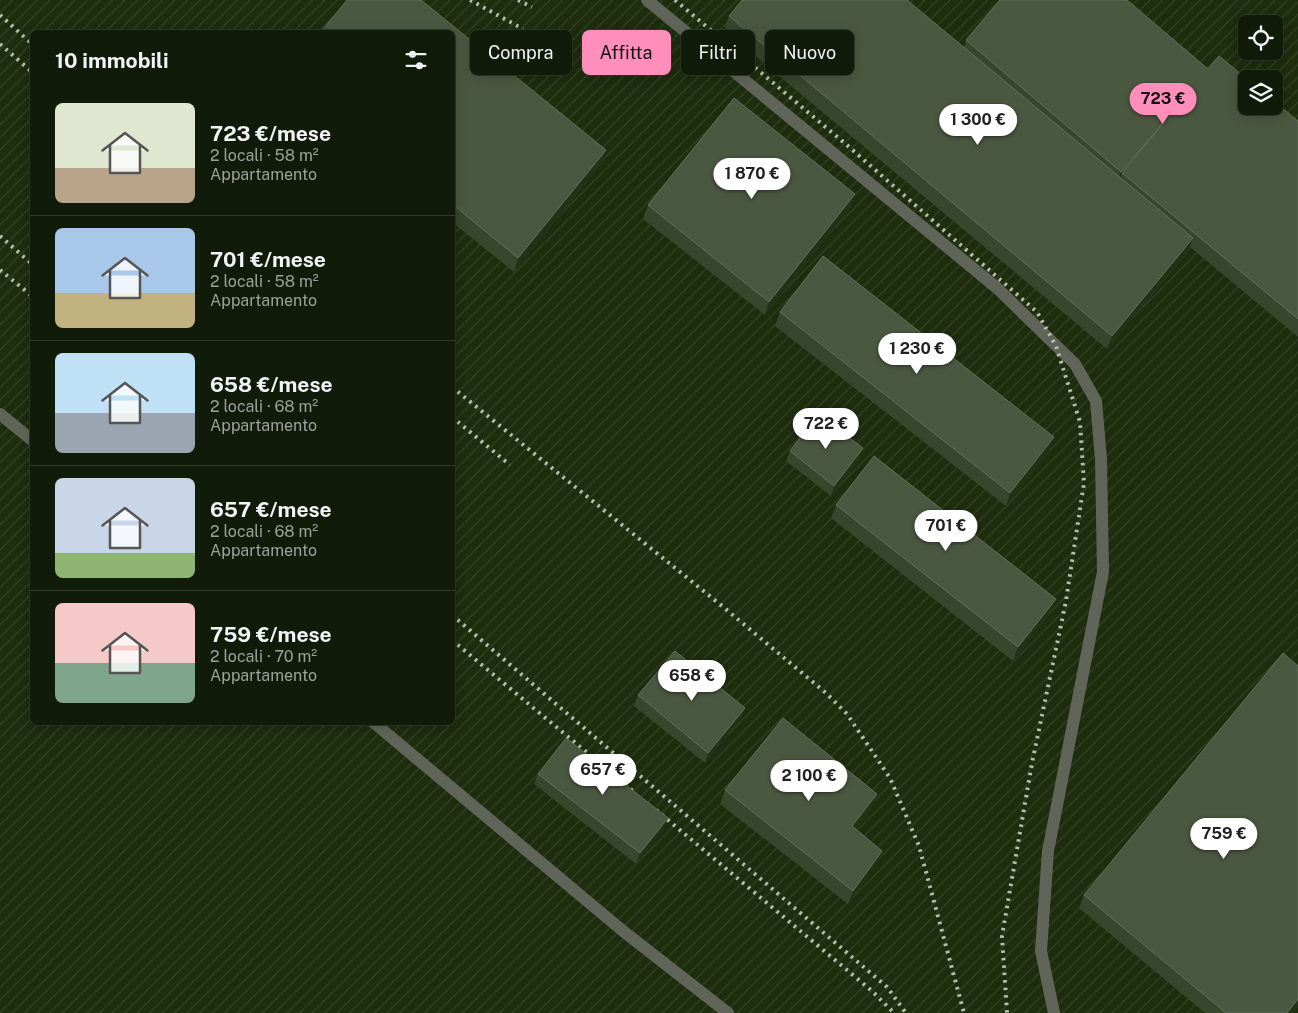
<!DOCTYPE html>
<html lang="it">
<head>
<meta charset="utf-8">
<style>
	:root { --surface:#111b09; --page:#1e2817; --text:#f1f3f6; --muted:#9ca19c; --line:#30392a; --accent:#ff8eba }
	body { margin:0; font-family:"Public Sans",sans-serif; background:var(--page); color:var(--text); height:100vh; display:flex; flex-direction:column; font-size:19px; white-space:nowrap }
	* { box-sizing:border-box; margin:0 }
	p { font-size:16px; color:var(--muted) }
	.icon { flex:none; width:28px; height:28px; fill:none; stroke:currentColor; stroke-width:2; stroke-linecap:round; stroke-linejoin:round }
	.map { position:relative; flex:1; overflow:hidden }
	.drawer { position:absolute; left:30px; top:30px; width:425px; height:695px; display:flex; flex-direction:column; background:var(--surface); border-radius:8px; box-shadow:0 2px 12px #0003,0 0 0 1px var(--line) }
	.drawer>* { flex:none }
	.top-card { position:absolute; left:470px; top:30px; width:475px; height:45px; display:flex; gap:10px }
	.buttons { position:absolute; left:1238px; top:15px; display:grid; gap:10px }
	.buttons a { display:grid; place-items:center; width:45px; height:45px; border-radius:8px; background:var(--surface); box-shadow:0 2px 12px #0003,0 0 0 1px var(--line); font-size:25px }
	.price { position:absolute; translate:-50% -42px; padding:0 11px; border-radius:18px; background:#fff; color:#222; font-size:16px; line-height:32px; filter:drop-shadow(0 1px 2px #0008) }
	.price::after { content:''; position:absolute; left:50%; top:30px; width:15px; height:11px; margin-left:-8px; background:inherit; clip-path:polygon(0 0,100% 0,50% 100%) }
	.price.on { background:var(--accent); color:#111 }
	ul { padding:0; list-style:none }
	li { display:flex; align-items:center; gap:15px; height:125px; padding:0 25px }
	li+li { border-top:1px solid var(--line) }
	li span { display:grid; place-items:center; flex:none; width:140px; height:100px; border-radius:8px; color:#555 }
	li>.icon { margin-inline-start:auto }
	span .icon { width:60px; height:60px; fill:#fffc; stroke-width:1 }
	li b { font-size:21px }
	h2 { display:flex; justify-content:space-between; align-items:center; height:60px; padding:0 25px; font-size:21px }
	.pill { padding:0 18px; border-radius:8px; background:var(--surface); box-shadow:0 2px 12px #0003,0 0 0 1px var(--line); font-size:18px; line-height:45px }
	.pill.on { background:var(--accent); color:#111 }
	.map>svg:first-child { display:block }
	.industrial { fill:url(#industrial-furrows); fill-rule:evenodd }
	.lines { fill:none; stroke-linecap:round; stroke-linejoin:round }
	.minor { stroke:#5f6659; stroke-width:12 }
	.rail { stroke:#b5bfae; stroke-width:4; stroke-dasharray:2.5 5; stroke-linecap:butt }
	.wall { fill:#38462d }
	.shaded-wall { fill:#233118 }
	.building { fill:#4b5841; stroke:#63705a }
</style>
</head>
<body>
<div class="map">
<svg width="1298" height="1013" viewBox="0 0 1298 1013">
	<defs>
		<pattern id="industrial-furrows" width="10" height="10" patternUnits="userSpaceOnUse" patternTransform="scale(1.25)"><rect width="10" height="10" fill="#1d2d0e"/><path d="M-1 1l2-2M0 10L10 0M9 11l2-2" fill="none" stroke="#334225"/></pattern>
	</defs>
	<rect width="100%" height="100%" fill="#17240c"/>
	<path class="industrial" d="M0,0h1298v1013h-1298zM1246,24h28v27h-28zM32,32h420v690h-420zM1246,79h28v27h-28z"/>
	<g class="lines">
		<g class="minor">
			<path d="M647,0l350,288 78,76 21,37 5,58 2,113 -55,279 -7,100 13,62"/>
			<path d="M0,414l32,26"/>
			<path d="M373,722l250,209 105,82"/>
		</g>
		<g class="rail">
			<path d="M470,0l53,29"/>
			<path d="M518,0l14,7"/>
			<path d="M675,0l173,146 189,166 19,34 24,76 4,61 -18,118 -34,162 -30,173 5,77"/>
			<path d="M0,15l32,29"/>
			<path d="M0,44l32,28"/>
			<path d="M0,236l32,28"/>
			<path d="M0,270l32,26"/>
			<path d="M452,387l270,219 104,87 21,21 43,64 29,68 45,167"/>
			<path d="M452,417l58,48"/>
			<path d="M452,615l435,372 19,26"/>
			<path d="M452,640l181,151"/>
			<path d="M656,810l216,181 22,22"/>
		</g>
	</g>
	<g class="wall">
		<path d="M729,16l235,31 2,-7 242,29 90,52v216l-108,-90 -2,5 -81,97 -383,-319z"/>
		<path d="M452,32l154,118 -5,14 -87,108 -62,-50z"/>
		<path d="M855,194l-5,14 -85,107 -122,-96 5,-14z"/>
		<path d="M780,312l269,139 -43,55 -231,-180z"/>
		<path d="M863,448l-3,11 -29,37 -45,-35 4,-10z"/>
		<path d="M836,505l215,107 -38,49 -182,-143z"/>
		<path d="M638,695l107,13 -4,10 -36,45 -71,-57z"/>
		<path d="M538,774l126,54 -28,36 -102,-80z"/>
		<path d="M725,790l147,18 -16,21 26,22 -5,13 -29,40 -128,-100z"/>
		<path d="M1084,895l214,112 -5,6h-88l-126,-105z"/>
	</g>
	<g class="shaded-wall">
		<path d="M1164,122l-42,51 -3,9 -3,3 5,-13z"/>
		<path d="M606,150l-5,14 -87,108 4,-14z"/>
		<path d="M855,194l-5,14 -85,107 4,-13z"/>
		<path d="M1193,238l-5,14 -81,97 5,-13z"/>
		<path d="M1054,437l-5,14 -43,55 4,-13z"/>
		<path d="M863,448l-3,11 -29,37 3,-10z"/>
		<path d="M1056,599l-5,13 -38,49 5,-14z"/>
		<path d="M745,708l-4,10 -36,45 3,-10z"/>
		<path d="M877,794l-5,14 -25,32 5,-14z"/>
		<path d="M668,818l-4,10 -28,36 4,-11z"/>
		<path d="M882,851l-5,13 -29,40 5,-13z"/>
		<path d="M1298,999v8l-5,6h-6z"/>
	</g>
	<g class="building">
		<path d="M347,0h74l185,150 -88,108 -66,-54v-172h-131z"/>
		<path d="M742,0h165l286,238 -81,98 -383,-320z"/>
		<path d="M1000,0h127l81,69 11,-13 28,23 -1,27h28v-5l24,20v198l-176,-146 42,-51 -43,50 -155,-132z"/>
		<path d="M734,98l121,96 -86,108 -121,-97z"/>
		<path d="M823,256l231,181 -44,56 -230,-181z"/>
		<path d="M818,414l45,34 -29,38 -44,-35z"/>
		<path d="M874,456l182,143 -38,48 -182,-142z"/>
		<path d="M675,651l70,57 -37,45 -70,-58z"/>
		<path d="M1283,653l15,13v333l-11,14h-61l-142,-118z"/>
		<path d="M783,718l94,76 -25,32 30,25 -29,40 -128,-101z"/>
		<path d="M566,738l102,80 -28,35 -102,-79z"/>
	</g>
</svg>
<div class="buttons">
<a><svg class="icon" aria-label="locate" viewBox="0 0 24 24"><circle cx="12" cy="12" r="6"/><path d="M12 2v4M12 18v4M2 12h4M18 12h4"/></svg></a>
<a><svg class="icon" aria-label="layers" viewBox="0 0 24 24"><path d="M12 4l9 5-9 5-9-5zM3 14l9 5 9-5"/></svg></a>
</div>
<b class="price on" style="left:1163px;top:125px">723 €</b>
<b class="price" style="left:978px;top:146px">1 300 €</b>
<b class="price" style="left:752px;top:200px">1 870 €</b>
<b class="price" style="left:917px;top:375px">1 230 €</b>
<b class="price" style="left:826px;top:450px">722 €</b>
<b class="price" style="left:946px;top:552px">701 €</b>
<b class="price" style="left:692px;top:702px">658 €</b>
<b class="price" style="left:603px;top:796px">657 €</b>
<b class="price" style="left:809px;top:802px">2 100 €</b>
<b class="price" style="left:1224px;top:860px">759 €</b>
<div class="top-card">
<a class="pill">Compra</a>
<a class="pill on">Affitta</a>
<a class="pill">Filtri</a>
<a class="pill">Nuovo</a>
</div>
<section class="drawer">
<h2>10 immobili<svg class="icon" aria-label="filters" viewBox="0 0 24 24"><path d="M4 7h16M4 17h16"/><circle cx="9" cy="7" r="2"/><circle cx="15" cy="17" r="2"/></svg></h2>
<ul>
<li><span style="background:linear-gradient(#dfe7d0 65%,#b9a48a 0)"><svg class="icon" aria-label="home" viewBox="0 0 24 24"><path d="M3 11l9-7 9 7M6 9v11h12V9"/></svg></span><div><b>723 €/mese</b><p>2 locali · 58 m²</p><p>Appartamento</p></div></li>
<li><span style="background:linear-gradient(#a9c7e8 65%,#c2b280 0)"><svg class="icon" aria-label="home" viewBox="0 0 24 24"><path d="M3 11l9-7 9 7M6 9v11h12V9"/></svg></span><div><b>701 €/mese</b><p>2 locali · 58 m²</p><p>Appartamento</p></div></li>
<li><span style="background:linear-gradient(#bfe0f5 60%,#9aa5b1 0)"><svg class="icon" aria-label="home" viewBox="0 0 24 24"><path d="M3 11l9-7 9 7M6 9v11h12V9"/></svg></span><div><b>658 €/mese</b><p>2 locali · 68 m²</p><p>Appartamento</p></div></li>
<li><span style="background:linear-gradient(#c9d6e8 75%,#8fb573 0)"><svg class="icon" aria-label="home" viewBox="0 0 24 24"><path d="M3 11l9-7 9 7M6 9v11h12V9"/></svg></span><div><b>657 €/mese</b><p>2 locali · 68 m²</p><p>Appartamento</p></div></li>
<li><span style="background:linear-gradient(#f6c9c9 60%,#7fa58c 0)"><svg class="icon" aria-label="home" viewBox="0 0 24 24"><path d="M3 11l9-7 9 7M6 9v11h12V9"/></svg></span><div><b>759 €/mese</b><p>2 locali · 70 m²</p><p>Appartamento</p></div></li>
</ul>
</section>
</div>
</body>
</html>
